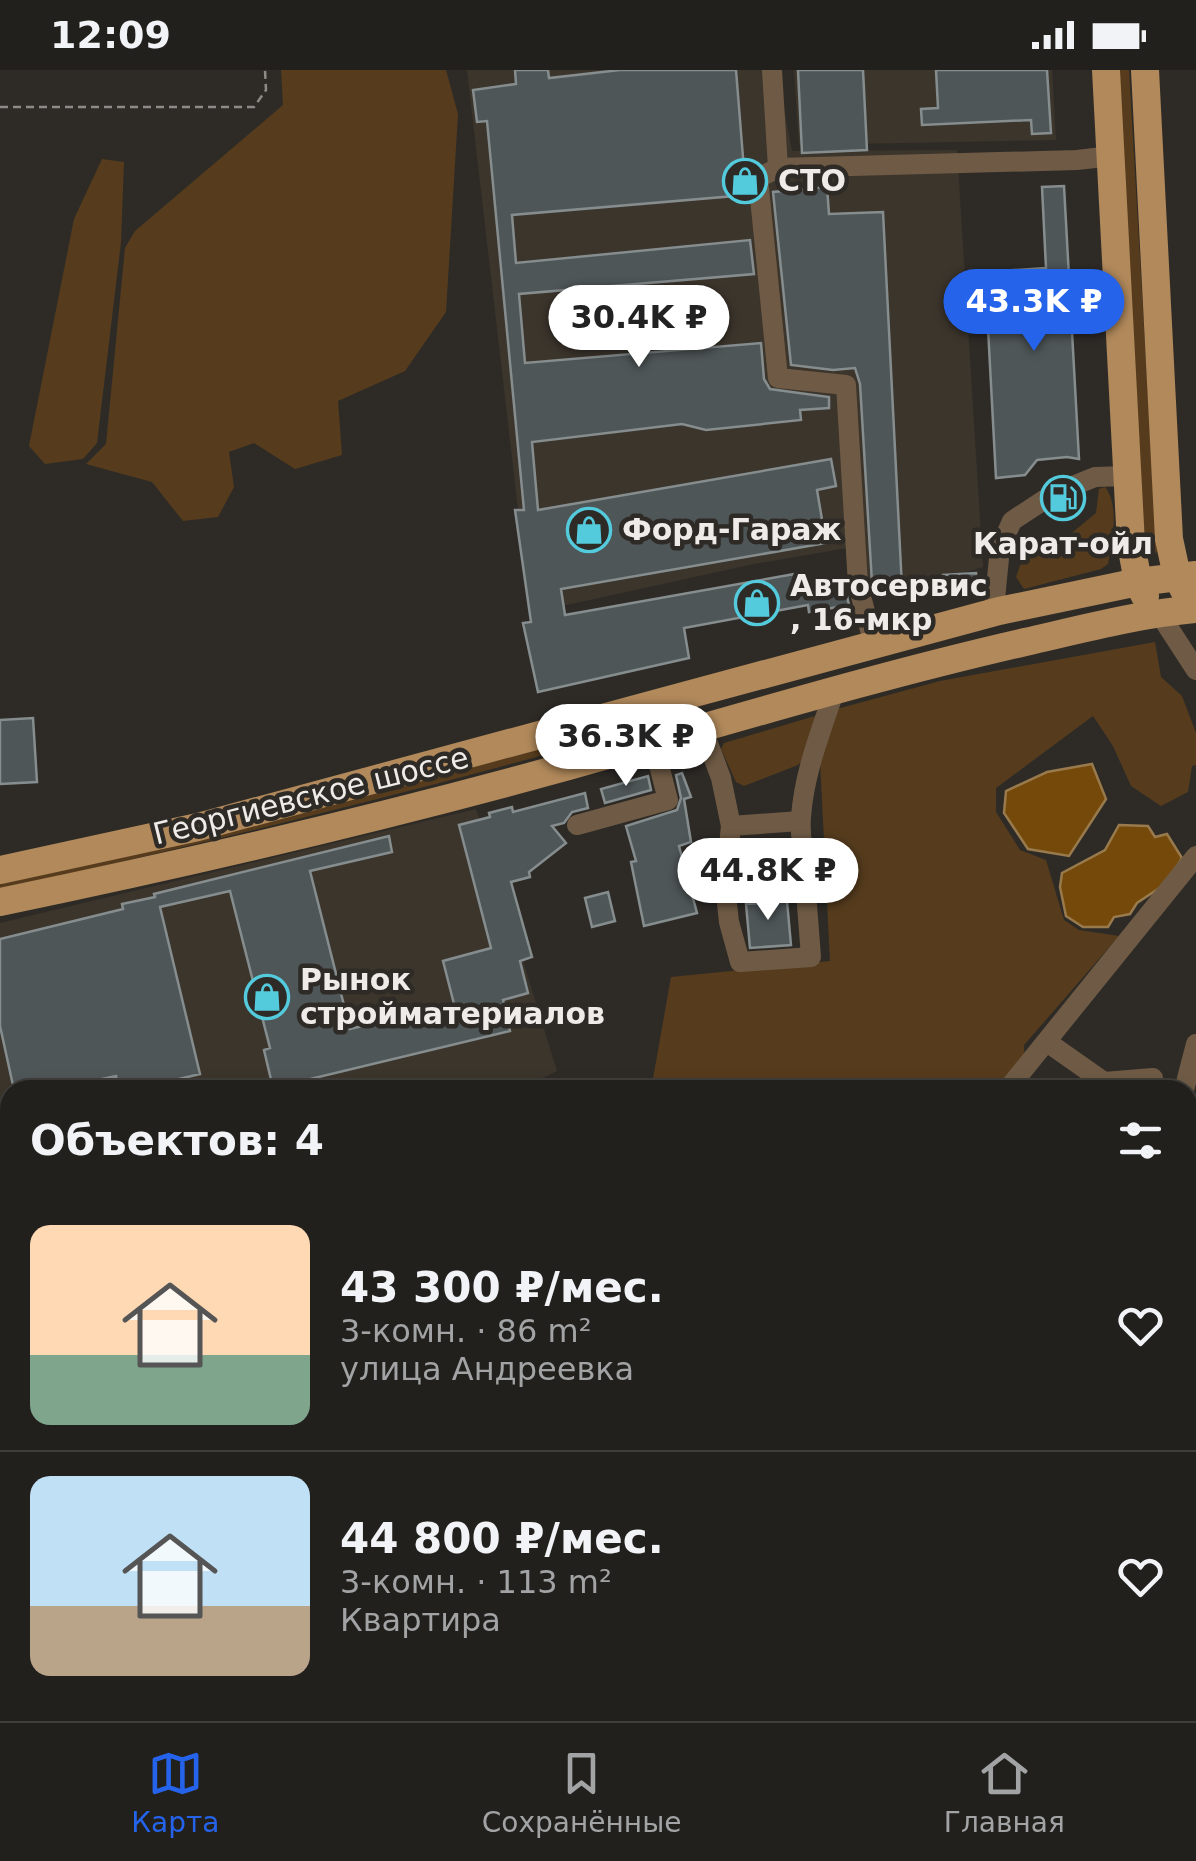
<!DOCTYPE html>
<html lang="ru">
<head>
<meta charset="utf-8">
<style>
	:root { --surface:#22201d; --page:#2e2d2a; --text:#f1f3f6; --muted:#a2a3a4; --line:#3f3e3b; --accent:#2563eb }
	body { margin:0; font-family:"DejaVu Sans",sans-serif; background:var(--page); color:var(--text); height:100vh; display:flex; flex-direction:column; font-size:38px; white-space:nowrap }
	* { box-sizing:border-box; margin:0 }
	p { font-size:32px; color:var(--muted) }
	.icon { flex:none; width:55px; height:55px; fill:none; stroke:currentColor; stroke-width:2; stroke-linecap:round; stroke-linejoin:round }
	.map { position:relative; flex:1; overflow:hidden }
	.panel { position:absolute; left:0px; top:1010px; width:1198px; height:642px; display:flex; flex-direction:column; background:var(--surface); border-radius:30px 30px 0 0; box-shadow:0 5px 15px #0003,0 0 0 2px var(--line) }
	.panel>* { flex:none }
	.price { position:absolute; translate:-50% -85px; padding:0 22px; border-radius:35px; background:#fff; color:#222; font-size:32px; line-height:65px; filter:drop-shadow(0 2px 5px #0008) }
	.price::after { content:''; position:absolute; left:50%; top:60px; width:30px; height:22px; margin-left:-15px; background:inherit; clip-path:polygon(0 0,100% 0,50% 100%) }
	.price.active { background:var(--accent); color:#fff }
	ul { padding:0; list-style:none }
	li { display:flex; align-items:center; gap:30px; height:250px; padding:0 30px }
	li+li { border-top:2px solid var(--line) }
	li span { display:grid; place-items:center; flex:none; width:280px; height:200px; border-radius:20px; color:#555 }
	li>.icon { margin-inline-start:auto }
	span .icon { width:120px; height:120px; fill:#fffc; stroke-width:1 }
	li b { font-size:42px }
	h2 { display:flex; justify-content:space-between; align-items:center; height:120px; padding:0 30px; font-size:42px }
	.status { display:flex; justify-content:space-between; align-items:center; height:70px; padding:0 50px; background:var(--surface); direction:ltr }
	.status svg { height:28px; fill:currentColor }
	.menu { display:flex; justify-content:space-around; align-items:center; height:140px; border-top:2px solid var(--line); background:var(--surface); font-size:28px; color:var(--muted) }
	.menu a { display:grid; justify-items:center; gap:5px }
	.menu .active { color:var(--accent) }
	.map>svg:first-child { display:block }
	.built { fill:#3c352c }
	.green { fill:#563c1d }
	.water { fill:#744909; stroke:#997a4c; stroke-width:2.5 }
	.building { fill:#4f5657; stroke:#868d8e; stroke-width:2.5 }
	.lines { fill:none; stroke-linecap:round; stroke-linejoin:round }
	.path { stroke:#8d8a87; stroke-width:2.5; stroke-dasharray:8 5; stroke-linecap:butt }
	.minor { stroke:#6f5b45; stroke-width:20 }
	.major { stroke:#b1895b; stroke-width:28 }
	.labels { text-anchor:middle; stroke-width:9; stroke-linejoin:round; paint-order:stroke }
	.poi-label { font-size:30px; font-weight:bold; fill:#eeebe9; stroke:#2e2b27; text-anchor:start }
	.street-label { font-size:30px; fill:#eeebe9; stroke:#2e2b27 }
</style>
</head>
<body>
<div class="status"><b>12:09</b><svg viewBox="0 0 49 12"><path d="M0 12V9h3v3zM5 12V6h3v6zM10 12V3h3v9zM15 12V0h3v12zM26 1h20v11H26zM47 4h2v5h-2z"/></svg></div>
<div class="map">
<svg width="1196" height="1651" viewBox="0 0 1196 1651">
	<rect width="100%" height="100%" fill="#2e2b27"/>
	<g class="built">
		<path d="M467,0h310l15,81 165,-1 26,417 -95,28 -24,-1 -11,-47 -99,17 -224,49z"/>
		<path d="M794,0h258l4,70 -257,5z"/>
		<path d="M476,739l81,262 -38,19h-509v56l-10,3v-226z"/>
	</g>
	<g class="green">
		<path d="M281,0h165l12,44 -12,198 -41,59 -67,30 4,54 -47,14 -41,-26 -25,9 5,35 -16,30 -35,4 -31,-39 -66,-18 20,-20 19,-196 10,-17 148,-126z"/>
		<path d="M1117,0h12l28,481 -3,4 -9,-4z"/>
		<path d="M102,89l22,3 -3,80 -24,201 -14,16 -38,5 -16,-18 45,-227z"/>
		<path d="M1105,417c15,19 7,55 3,77l-7,5 -77,20 -8,-12 5,-14 20,-18 15,1 40,-33 3,-24z"/>
		<path d="M1155,572l6,35 21,19 14,37v32l-4,1 -4,26 -27,14 -30,-20 -18,-40 -20,-30 -97,72v24l24,38 26,10 18,60 15,10 40,6 -95,109 2,45h-375l20,-113 159,-16 -10,-201 17,-51 103,-28z"/>
		<path d="M815,646l-9,41 -8,8 -54,21 -8,-4 -15,-33 3,-6z"/>
		<path d="M638,650l3,8c-212,60 -426,113 -641,162v-8z"/>
		<path d="M10,1076v566l161,1 5,8h-176v-572z"/>
	</g>
	<g class="water">
		<path d="M1092,694l14,35 -37,57 -41,-7 -24,-36 2,-22 41,-19z"/>
		<path d="M1119,755l29,1 7,11 12,-3 15,24 -15,25 -30,20 -7,11 -16,3 -6,10h-25l-17,-11 -6,-29 2,-14 43,-23z"/>
	</g>
	<g class="building">
		<path d="M515,0h33l1,8 71,-8h116l10,125 -234,20 4,48 234,-23 4,34 -235,20 6,69 236,-20 3,36 6,10 59,8v11l-29,2 1,10 -95,10 -24,-6 -150,18 6,68 293,-51 5,27 -19,4 9,53 -265,46 4,26 235,-42 3,18 41,-8 5,22 -40,7 -1,-7 -124,23 5,30 -151,34 -15,-69 8,-1 -16,-112h9l-37,-389 -10,1 -4,-32 43,-6z"/>
		<path d="M798,0h65l4,80 -65,3z"/>
		<path d="M936,0h111l4,63 -19,1 -1,-14 -109,5 -1,-16 17,-1z"/>
		<path d="M1064,116l15,273 -12,-2 -30,3 -12,15 -29,3 -11,-206 61,-4 -4,-81z"/>
		<path d="M827,117l2,27 54,-2 19,376 -29,1 -1,-6 -12,-199 -5,-16 -22,2 -42,-5 -18,-173z"/>
		<path d="M976,503l1,16 -33,2 -1,-16z"/>
		<path d="M33,648l4,64 -37,2v-64z"/>
		<path d="M682,703l9,24 -7,2 7,43 -12,4 18,67 -53,13 -13,-64 5,-1 -10,-35 51,-16 4,-12 -5,-23z"/>
		<path d="M648,706l3,14 -46,13 -4,-14z"/>
		<path d="M585,723l3,15 -16,4 -8,11 -12,3 14,17 -37,29 1,5 -19,5 21,75 -12,4 8,32 -25,7 7,31 -237,57 -9,-38 6,-2 -40,-157 -70,16 40,167 -42,10 2,6h-41l-3,-14 -66,14h-36l-14,-64v-87l123,-30 -1,-5 33,-7 -1,-3 235,-58 3,16 -82,19 40,158 104,-25 -11,-43 48,-13 -32,-123 31,-8 -1,-4 23,-6 1,5z"/>
		<path d="M789,779l1,17 -50,4 2,-17z"/>
		<path d="M608,822l7,29 -23,6 -7,-29z"/>
		<path d="M775,825v7l12,-1 4,44 -41,3 -4,-44 16,-1 -1,-7z"/>
	</g>
	<g class="lines">
		<g class="path">
			<path d="M0,37h254l12,-17 -1,-20"/>
			<path d="M1192,1126h4"/>
			<path d="M62,1651l11,-9"/>
		</g>
		<g class="minor">
			<path d="M772,0l6,98"/>
			<path d="M999,541l-4,-12 5,-51 12,-27 41,-27 42,-17 33,-1"/>
			<path d="M1159,543l37,57"/>
			<path d="M874,575l-16,-60 -12,-200 -68,-7 -20,-200 20,-10 299,-8 35,-4"/>
			<path d="M702,657l19,51 10,48 -6,59 80,-6c0,-19 -6,-45 -4,-62 3,-44 20,-86 34,-128"/>
			<path d="M577,755l91,-25 -15,-58"/>
			<path d="M731,756l69,-5"/>
			<path d="M725,815l4,37 11,40 71,-5 -6,-78"/>
			<path d="M1047,972l57,40v8"/>
			<path d="M1104,1012l49,-4"/>
			<path d="M1007,1020l189,-234"/>
			<path d="M1184,1020l12,-46"/>
			<path d="M1188,1210l8,152"/>
			<path d="M1188,1460l8,-1"/>
			<path d="M717,1642l5,9"/>
			<path d="M592,1651l9,-9"/>
		</g>
		<g class="major">
			<path d="M1106,0l25,474 7,38 7,14"/>
			<path d="M1145,0l24,469 8,37 7,14"/>
			<path d="M0,800l198,-43 801,-216 139,-29 58,-7"/>
			<path d="M0,832c217,-45 433,-96 646,-158 126,-36 252,-73 379,-102 57,-13 113,-28 171,-33"/>
		</g>
	</g>
	<defs>
		<symbol id="shop-ring" viewBox="-11 -11 22 22"><circle r="9.5" fill="#2e2b27" stroke="#54cadd" stroke-width="1.5"/><path d="M-5-2.5h2.3a2.7 3.5 0 0 1 5.4 0H5L5.5 6h-11ZM-1.5-2.5h3a1.5 2.3 0 0 0-3 0Z" fill="#54cadd"/></symbol>
		<symbol id="fuel-ring" viewBox="-11 -11 22 22"><circle r="9.5" fill="#2e2b27" stroke="#54cadd" stroke-width="1.5"/><path d="M-5.5-6h7V0h2V4h1.3V-2.5L3-4.5l.8-.8L6-3V5H2.5V1h-1V6h-7ZM-4.2-4.7v3.2H.2V-4.7Z" fill="#54cadd"/></symbol>
	</defs>
	<g fill-rule="evenodd">
		<use href="#shop-ring" x="720" y="86" width="50" height="50"/>
		<use href="#fuel-ring" x="1038" y="403" width="50" height="50"/>
		<use href="#shop-ring" x="564" y="435" width="50" height="50"/>
		<use href="#shop-ring" x="732" y="508" width="50" height="50"/>
		<use href="#shop-ring" x="242" y="902" width="50" height="50"/>
	</g>
	<g class="labels">
		<g class="poi-label">
			<text x="778" y="121">СТО</text>
			<text x="622" y="470">Форд-Гараж</text>
			<text x="1063" y="484" text-anchor="middle">Карат-ойл</text>
			<text x="790" y="526">Автосервис<tspan x="790" dy="34">, 16-мкр</tspan></text>
			<text x="300" y="920">Рынок<tspan x="300" dy="34">стройматериалов</tspan></text>
		</g>
		<g class="street-label">
			<text transform="translate(311 726) rotate(-14)" y="10">Георгиевское шоссе</text>
		</g>
	</g>
</svg>
<b class="price active" style="left:1034px;top:284px">43.3K ₽</b>
<b class="price" style="left:639px;top:300px">30.4K ₽</b>
<b class="price" style="left:626px;top:719px">36.3K ₽</b>
<b class="price" style="left:768px;top:853px">44.8K ₽</b>
<section class="panel">
<h2>Объектов: 4<svg class="icon" aria-label="filters" viewBox="0 0 24 24"><path d="M4 7h16M4 17h16"/><circle cx="9" cy="7" r="2"/><circle cx="15" cy="17" r="2"/></svg></h2>
<ul>
<li><span style="background:linear-gradient(#ffd9b3 65%,#7fa58c 0)"><svg class="icon" aria-label="home" viewBox="0 0 24 24"><path d="M3 11l9-7 9 7M6 9v11h12V9"/></svg></span><div><b>43 300 ₽/мес.</b><p>3-комн. · 86 m²</p><p>улица Андреевка</p></div><svg class="icon" aria-label="heart" viewBox="0 0 24 24"><path d="M12 20l-8-8c-3-5 5-10 8-4 3-6 11-1 8 4z"/></svg></li>
<li><span style="background:linear-gradient(#bfe0f5 65%,#b9a48a 0)"><svg class="icon" aria-label="home" viewBox="0 0 24 24"><path d="M3 11l9-7 9 7M6 9v11h12V9"/></svg></span><div><b>44 800 ₽/мес.</b><p>3-комн. · 113 m²</p><p>Квартира</p></div><svg class="icon" aria-label="heart" viewBox="0 0 24 24"><path d="M12 20l-8-8c-3-5 5-10 8-4 3-6 11-1 8 4z"/></svg></li>
</ul>
</section>
</div>
<nav class="menu">
<a class="active"><svg class="icon" aria-label="map" viewBox="0 0 24 24"><path d="M3 6l6-2 6 2 6-2v14l-6 2-6-2-6 2zM9 4v14M15 6v14"/></svg>Карта</a>
<a><svg class="icon" aria-label="saved" viewBox="0 0 24 24"><path d="M7 4h10v16l-5-4-5 4z"/></svg>Сохранённые</a>
<a><svg class="icon" aria-label="home" viewBox="0 0 24 24"><path d="M3 11l9-7 9 7M6 9v11h12V9"/></svg>Главная</a>
</nav>
</body>
</html>
